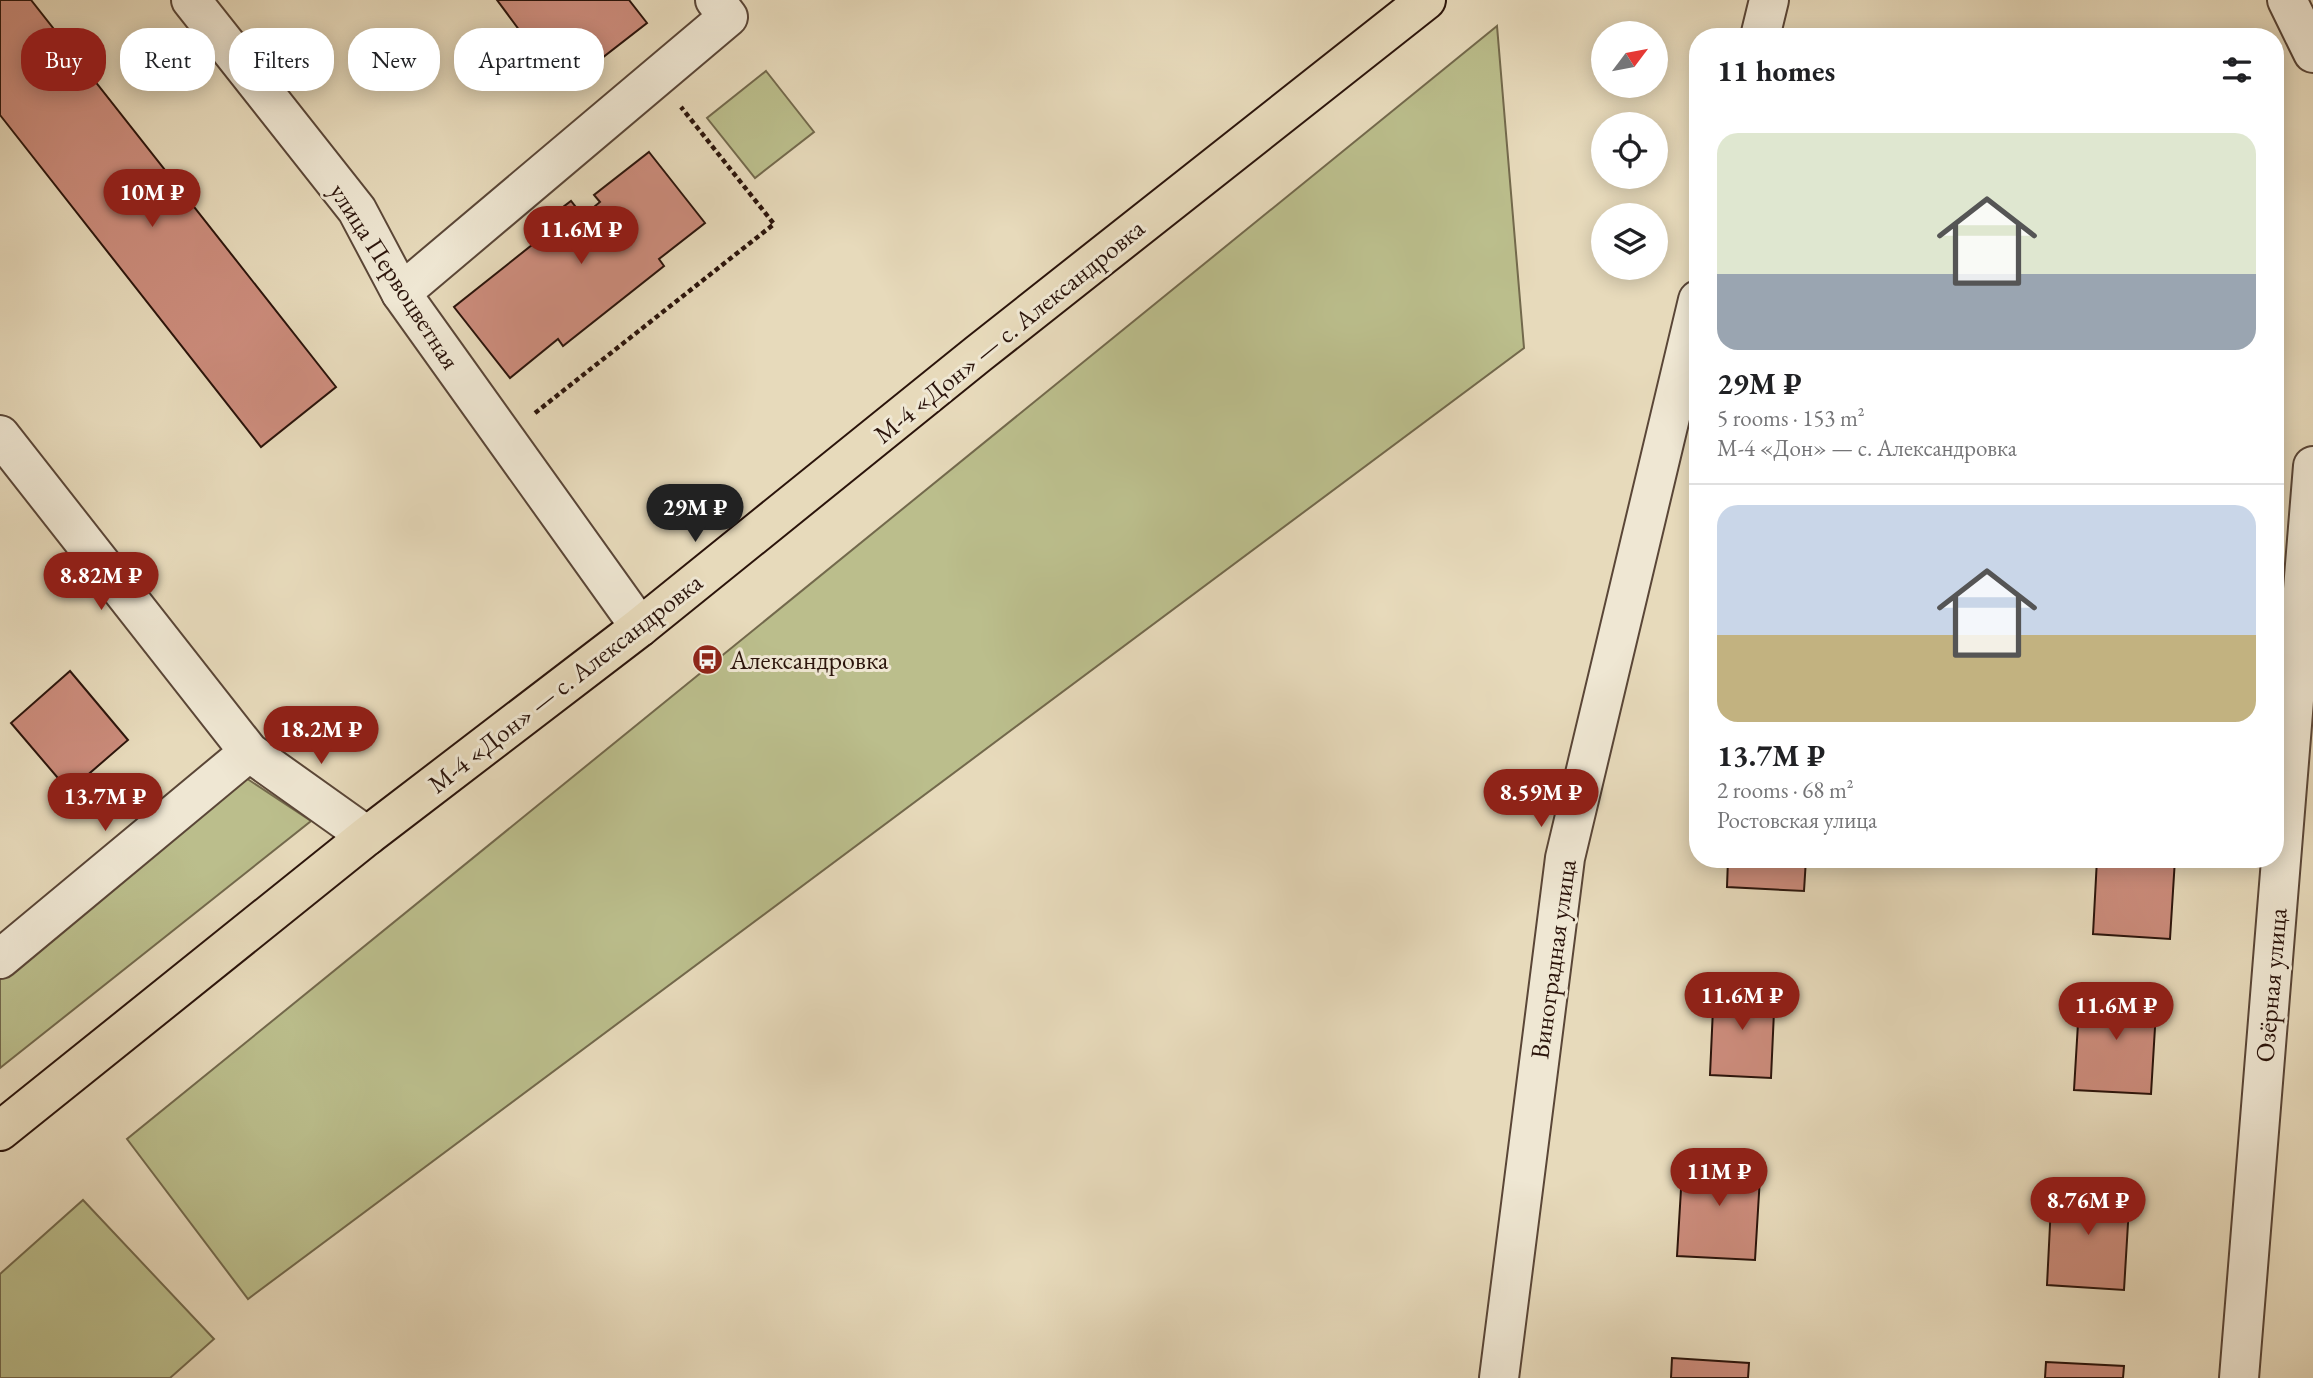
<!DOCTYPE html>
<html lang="en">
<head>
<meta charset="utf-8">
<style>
	:root { --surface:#fff; --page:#f2f2f2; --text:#202124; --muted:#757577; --line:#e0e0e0; --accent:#8f2418 }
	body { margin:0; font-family:"EB Garamond",serif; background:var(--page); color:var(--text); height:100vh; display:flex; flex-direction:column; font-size:26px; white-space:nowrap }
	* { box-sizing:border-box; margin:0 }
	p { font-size:23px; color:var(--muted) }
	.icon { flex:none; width:38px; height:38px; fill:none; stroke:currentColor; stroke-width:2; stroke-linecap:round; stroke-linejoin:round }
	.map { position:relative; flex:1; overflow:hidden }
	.drawer { position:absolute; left:1689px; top:28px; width:595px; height:840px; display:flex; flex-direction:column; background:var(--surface); border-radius:28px; box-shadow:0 4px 18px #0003 }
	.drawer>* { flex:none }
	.top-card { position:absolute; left:21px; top:28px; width:665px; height:63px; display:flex; gap:14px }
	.needle { width:46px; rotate:58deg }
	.fabs { position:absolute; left:1591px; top:21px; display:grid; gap:14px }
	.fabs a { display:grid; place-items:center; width:77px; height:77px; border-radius:50%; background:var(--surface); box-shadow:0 4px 18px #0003; font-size:35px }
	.price { position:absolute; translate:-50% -60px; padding:0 16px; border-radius:24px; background:var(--accent); color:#fff; font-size:23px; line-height:46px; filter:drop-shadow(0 2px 4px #0008) }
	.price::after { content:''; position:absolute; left:50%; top:42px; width:21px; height:16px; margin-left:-10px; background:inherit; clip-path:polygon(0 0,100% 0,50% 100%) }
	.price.on { background:#222; color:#fff }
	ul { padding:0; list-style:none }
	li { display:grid; align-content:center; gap:14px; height:371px; padding:0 28px }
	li+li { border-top:2px solid var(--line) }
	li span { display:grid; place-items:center; height:217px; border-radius:21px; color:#555 }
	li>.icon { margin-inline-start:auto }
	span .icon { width:126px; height:126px; fill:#fffc; stroke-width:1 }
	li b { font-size:30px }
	h2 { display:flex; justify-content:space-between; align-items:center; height:84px; padding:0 28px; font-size:30px }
	.chip { padding:0 24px; border-radius:28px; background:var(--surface); box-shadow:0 4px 18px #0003; font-size:24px; line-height:63px }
	.chip.on { background:var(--accent); color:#fff }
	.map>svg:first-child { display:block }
	.green { fill:#bbbe8c; stroke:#73694c; stroke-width:2 }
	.building { fill:#cc8c7c; stroke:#2b140b; stroke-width:2 }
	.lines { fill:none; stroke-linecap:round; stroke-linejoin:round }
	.minor-casing { stroke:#5a4637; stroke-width:42 }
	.major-casing { stroke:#2b140b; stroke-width:42 }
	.path { stroke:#2b140b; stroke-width:4.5; stroke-dasharray:5 3.5; stroke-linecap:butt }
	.minor { stroke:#efe7d3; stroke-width:38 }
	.major { stroke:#e7dabb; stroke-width:38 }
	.labels { text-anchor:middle; stroke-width:6; stroke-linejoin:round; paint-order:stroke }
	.street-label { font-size:26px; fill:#2b140b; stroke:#efe7d3 }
	.poi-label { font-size:26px; fill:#2b140b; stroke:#efe7d3; text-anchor:start }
</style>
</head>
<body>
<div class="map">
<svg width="2313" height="1378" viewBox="0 0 2313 1378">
	<rect width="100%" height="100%" fill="#e7dabb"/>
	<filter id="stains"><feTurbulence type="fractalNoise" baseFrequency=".00286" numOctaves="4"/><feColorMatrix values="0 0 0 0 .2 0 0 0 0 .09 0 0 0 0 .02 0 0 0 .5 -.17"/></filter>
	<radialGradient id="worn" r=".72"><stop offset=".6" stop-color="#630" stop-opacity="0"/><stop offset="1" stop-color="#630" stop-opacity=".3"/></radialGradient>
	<g class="green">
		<path d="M1497,26l27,322 -1276,951 -121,-160z"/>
		<path d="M766,71l48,61 -59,46 -48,-60z"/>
		<path d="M246,778l65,43 -311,247v-89z"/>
		<path d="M83,1200l131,139 -44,39h-170v-104z"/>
	</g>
	<g class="building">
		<path d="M0,0h31l305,387 -75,60 -261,-332z"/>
		<path d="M497,0h132l18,23 -63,49 -11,-15 -12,9 -15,-19 -9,7z"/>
		<path d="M649,152l56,71 -46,36 5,7 -101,80 -5,-7 -48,39 -56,-71 103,-82 -7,-8 21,-16 12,15 17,-14 -6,-7z"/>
		<path d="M70,671l58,69 -59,51 -58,-68z"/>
		<path d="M1728,859h78l-2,32 -77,-4z"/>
		<path d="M2097,859h78l-5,80 -77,-5z"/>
		<path d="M1714,986l61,3 -4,89 -61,-3z"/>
		<path d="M2080,990l77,4 -6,100 -77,-4z"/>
		<path d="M1683,1156l78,4 -6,100 -78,-4z"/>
		<path d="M2052,1185l78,5 -6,100 -77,-5z"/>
		<path d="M1672,1358l77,5 -1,15h-77z"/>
		<path d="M2046,1362l78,4 -1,12h-78z"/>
	</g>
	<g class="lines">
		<defs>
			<g id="minor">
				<path d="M191,0l166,210 44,83 239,334"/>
				<path d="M2287,0l26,53"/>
				<path d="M1760,37l9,-37"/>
				<path d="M401,293l327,-276 -13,-17"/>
				<path d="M0,435l249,317 118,84"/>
				<path d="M0,959l249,-207"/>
				<path d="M1499,1378l66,-520 133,-558"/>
				<path d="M2239,1378l74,-912"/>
			</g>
			<path id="major" d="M0,1131l367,-295 273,-209 338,-273 448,-354"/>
		</defs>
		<use href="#minor" class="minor-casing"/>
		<use href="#major" class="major-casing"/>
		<path class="path" d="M535,413l239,-189 -93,-117"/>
		<use href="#minor" class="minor"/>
		<use href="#major" class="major"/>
	</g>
	<defs>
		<symbol id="bus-disc" viewBox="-11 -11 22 22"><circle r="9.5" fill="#8f2418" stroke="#efe7d3"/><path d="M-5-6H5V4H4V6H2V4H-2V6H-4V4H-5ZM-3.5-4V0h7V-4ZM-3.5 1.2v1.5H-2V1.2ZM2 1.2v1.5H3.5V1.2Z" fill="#fff"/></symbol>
	</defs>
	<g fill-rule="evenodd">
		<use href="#bus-disc" x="690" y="642" width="35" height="35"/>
	</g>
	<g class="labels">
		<g class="street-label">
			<text transform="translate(395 276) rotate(57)" y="9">улица Первоцветная</text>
			<text transform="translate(1009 331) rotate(-39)" y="9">М-4 «Дон» — с. Александровка</text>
			<text transform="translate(565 683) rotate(-38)" y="9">М-4 «Дон» — с. Александровка</text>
			<text transform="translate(1553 959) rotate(-82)" y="9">Виноградная улица</text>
			<text transform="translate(2271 985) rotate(-85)" y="9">Озёрная улица</text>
		</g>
		<g class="poi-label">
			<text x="730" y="669">Александровка</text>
		</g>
	</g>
	<rect width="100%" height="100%" filter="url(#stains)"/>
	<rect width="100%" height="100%" fill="url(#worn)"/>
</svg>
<div class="fabs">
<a><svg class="needle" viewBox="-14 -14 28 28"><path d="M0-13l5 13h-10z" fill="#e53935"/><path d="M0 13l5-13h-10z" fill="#757577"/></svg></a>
<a><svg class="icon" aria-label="locate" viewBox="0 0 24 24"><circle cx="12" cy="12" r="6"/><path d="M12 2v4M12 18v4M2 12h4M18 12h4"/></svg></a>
<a><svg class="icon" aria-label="layers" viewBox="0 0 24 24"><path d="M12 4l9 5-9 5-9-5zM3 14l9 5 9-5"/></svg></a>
</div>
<b class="price" style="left:152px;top:229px">10M ₽</b>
<b class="price" style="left:581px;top:266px">11.6M ₽</b>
<b class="price on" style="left:695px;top:544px">29M ₽</b>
<b class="price" style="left:101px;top:612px">8.82M ₽</b>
<b class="price" style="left:321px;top:766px">18.2M ₽</b>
<b class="price" style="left:1541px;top:829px">8.59M ₽</b>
<b class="price" style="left:105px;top:833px">13.7M ₽</b>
<b class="price" style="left:1742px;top:1032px">11.6M ₽</b>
<b class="price" style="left:2116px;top:1042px">11.6M ₽</b>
<b class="price" style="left:1719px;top:1208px">11M ₽</b>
<b class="price" style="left:2088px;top:1237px">8.76M ₽</b>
<div class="top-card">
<a class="chip on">Buy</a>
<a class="chip">Rent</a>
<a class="chip">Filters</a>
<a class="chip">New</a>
<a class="chip">Apartment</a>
</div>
<section class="drawer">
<h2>11 homes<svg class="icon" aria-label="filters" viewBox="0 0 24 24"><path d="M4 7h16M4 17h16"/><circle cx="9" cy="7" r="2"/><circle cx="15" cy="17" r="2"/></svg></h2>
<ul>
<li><span style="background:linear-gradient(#dfe7d0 65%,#9aa5b1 0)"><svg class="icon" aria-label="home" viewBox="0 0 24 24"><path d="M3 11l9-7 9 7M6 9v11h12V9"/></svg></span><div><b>29M ₽</b><p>5 rooms · 153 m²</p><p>М-4 «Дон» — с. Александровка</p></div></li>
<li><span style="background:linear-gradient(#c9d6e8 60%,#c2b280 0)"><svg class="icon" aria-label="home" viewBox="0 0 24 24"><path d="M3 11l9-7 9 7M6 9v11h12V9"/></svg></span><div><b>13.7M ₽</b><p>2 rooms · 68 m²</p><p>Ростовская улица</p></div></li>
</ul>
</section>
</div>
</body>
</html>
